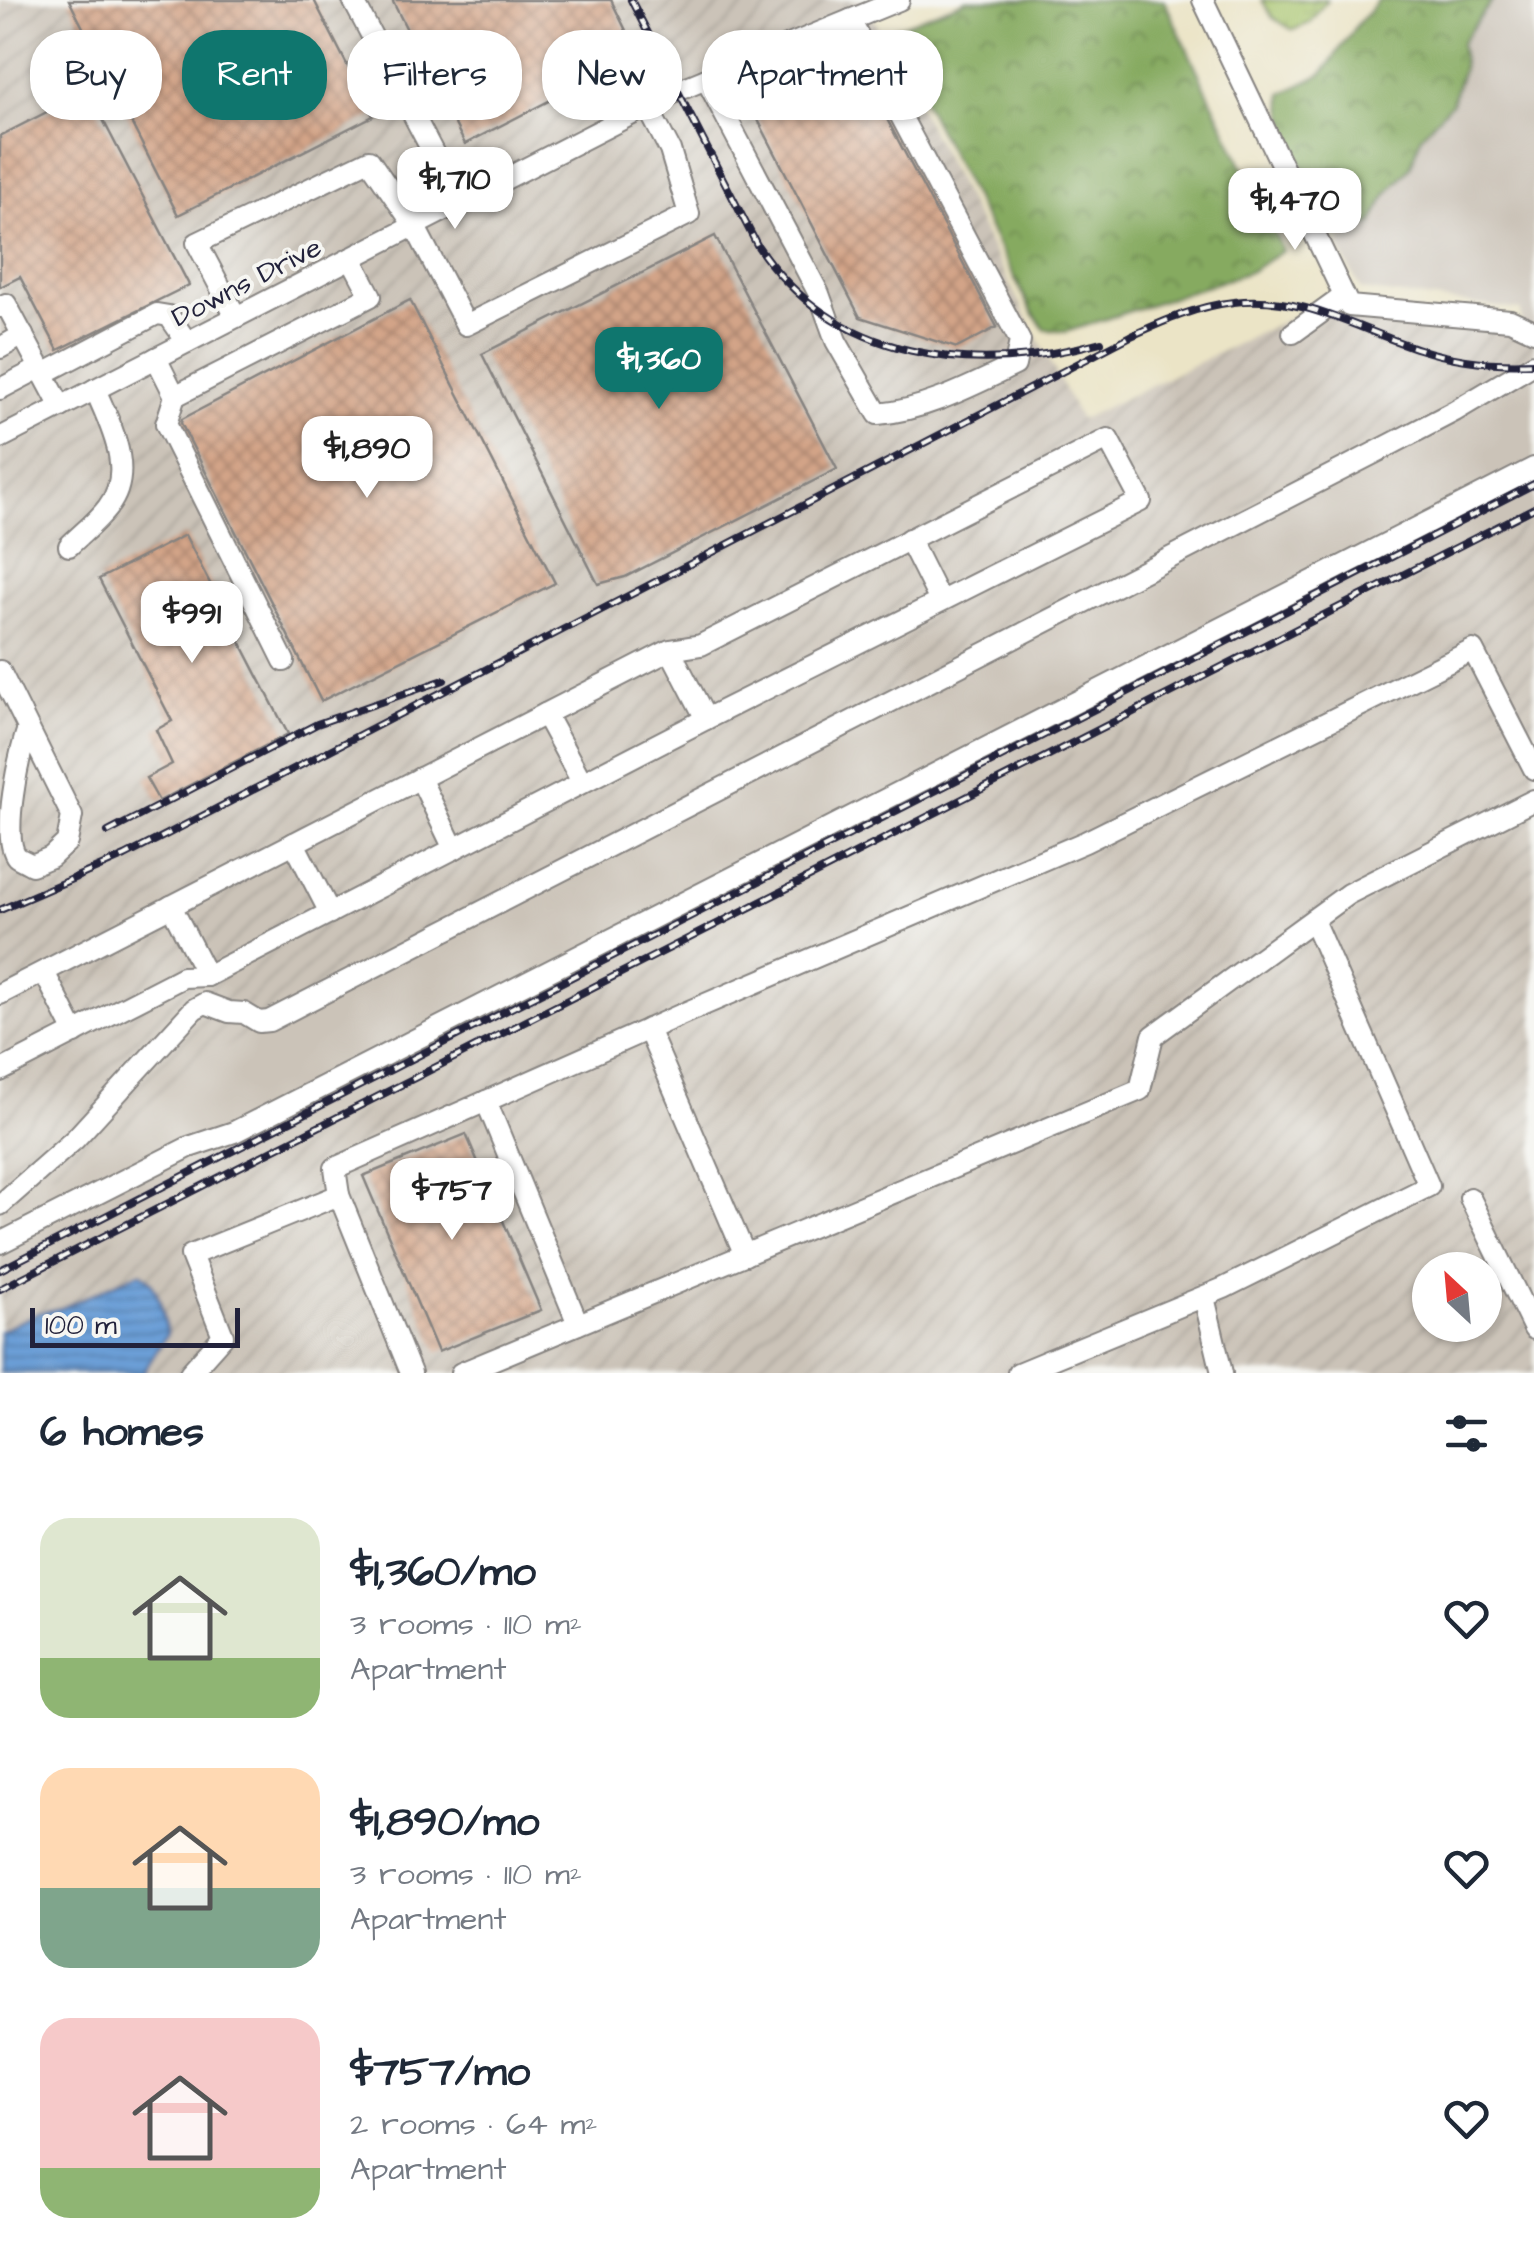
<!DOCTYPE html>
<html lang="en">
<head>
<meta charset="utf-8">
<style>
	:root { --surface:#fff; --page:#f6f6f7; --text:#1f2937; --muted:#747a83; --accent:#0f766e }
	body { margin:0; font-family:"Architects Daughter",sans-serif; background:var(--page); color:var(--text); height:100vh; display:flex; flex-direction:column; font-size:38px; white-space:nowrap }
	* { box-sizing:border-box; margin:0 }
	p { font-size:32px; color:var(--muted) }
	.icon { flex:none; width:55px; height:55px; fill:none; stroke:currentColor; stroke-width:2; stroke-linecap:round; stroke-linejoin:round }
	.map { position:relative; height:1373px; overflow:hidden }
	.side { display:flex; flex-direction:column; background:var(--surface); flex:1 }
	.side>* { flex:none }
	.hud { position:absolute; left:30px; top:30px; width:1000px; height:90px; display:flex; gap:20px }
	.needle { width:65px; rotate:334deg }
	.controls { position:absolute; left:1412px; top:1252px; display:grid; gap:20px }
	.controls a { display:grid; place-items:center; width:90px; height:90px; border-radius:50%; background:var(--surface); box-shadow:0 2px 8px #0004; font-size:50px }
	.scale { position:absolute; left:30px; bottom:25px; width:210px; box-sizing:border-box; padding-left:10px; border:5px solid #22223b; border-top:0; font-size:28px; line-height:35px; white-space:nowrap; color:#22223b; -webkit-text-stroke:8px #f6f6f2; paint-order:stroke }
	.price { position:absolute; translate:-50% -85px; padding:0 22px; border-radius:20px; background:#fff; color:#222; font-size:32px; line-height:65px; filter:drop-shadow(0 2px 5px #0008) }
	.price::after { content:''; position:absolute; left:50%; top:60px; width:30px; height:22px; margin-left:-15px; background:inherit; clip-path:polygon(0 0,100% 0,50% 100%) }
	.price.selected { background:var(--accent); color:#fff }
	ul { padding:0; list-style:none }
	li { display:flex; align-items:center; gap:30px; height:250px; padding:0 40px }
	li span { display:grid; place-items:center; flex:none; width:280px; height:200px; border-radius:30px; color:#555 }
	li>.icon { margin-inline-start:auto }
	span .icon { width:120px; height:120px; fill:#fffc; stroke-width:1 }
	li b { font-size:42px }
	h2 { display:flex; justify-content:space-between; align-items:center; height:120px; padding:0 40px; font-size:42px }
	.chip { padding:0 35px; border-radius:40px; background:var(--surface); box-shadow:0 2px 8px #0004; font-size:35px; line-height:90px }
	.chip.selected { background:var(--accent); color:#fff }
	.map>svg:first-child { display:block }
	.industrial { fill:url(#industrial-furrows); fill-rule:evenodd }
	.railway { fill:#cbc3b8 }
	.forest { fill:url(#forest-crowns); stroke:#54664e; stroke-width:2.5 }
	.wetland { fill:url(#wetland-marsh); stroke:#657454; stroke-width:2.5 }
	.water { fill:url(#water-rules); stroke:#476089; stroke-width:2.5 }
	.building { fill:url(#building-cross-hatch) }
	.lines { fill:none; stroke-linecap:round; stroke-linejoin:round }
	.minor-casing { stroke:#868380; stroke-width:24 }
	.minor { stroke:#fff; stroke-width:20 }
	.rail-casing { stroke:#22223b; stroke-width:8 }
	.rail { stroke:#f6f6f2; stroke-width:4; stroke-dasharray:11; stroke-linecap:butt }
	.labels { text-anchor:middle; stroke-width:8; stroke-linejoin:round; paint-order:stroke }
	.street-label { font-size:28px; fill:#22223b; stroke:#f6f6f2 }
</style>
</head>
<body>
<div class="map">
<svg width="1534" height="1373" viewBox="0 0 1534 1373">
	<defs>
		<pattern id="industrial-furrows" width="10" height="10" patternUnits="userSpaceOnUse" patternTransform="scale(2.5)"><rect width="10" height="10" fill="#cbc3b8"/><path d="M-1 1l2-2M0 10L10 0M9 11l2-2" fill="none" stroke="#aea79f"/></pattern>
		<pattern id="forest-crowns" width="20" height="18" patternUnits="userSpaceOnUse" patternTransform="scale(2.5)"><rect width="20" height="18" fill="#86aa60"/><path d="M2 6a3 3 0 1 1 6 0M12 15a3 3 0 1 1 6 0" fill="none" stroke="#6d8a50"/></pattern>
		<pattern id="wetland-marsh" width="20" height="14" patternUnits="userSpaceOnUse" patternTransform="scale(2.5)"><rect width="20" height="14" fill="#a8c56d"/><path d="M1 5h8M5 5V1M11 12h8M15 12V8" fill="none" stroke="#90a95f"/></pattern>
		<pattern id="water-rules" width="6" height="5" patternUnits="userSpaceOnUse" patternTransform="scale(2.5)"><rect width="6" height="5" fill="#6c9fd7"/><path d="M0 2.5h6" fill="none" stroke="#5881b0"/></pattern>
		<pattern id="building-cross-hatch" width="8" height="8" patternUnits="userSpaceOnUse" patternTransform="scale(2.5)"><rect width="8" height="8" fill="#d3a488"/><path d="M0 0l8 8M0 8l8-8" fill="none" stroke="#ab8570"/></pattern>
	</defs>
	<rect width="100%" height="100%" fill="#f6f6f2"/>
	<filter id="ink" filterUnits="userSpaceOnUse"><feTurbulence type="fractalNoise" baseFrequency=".01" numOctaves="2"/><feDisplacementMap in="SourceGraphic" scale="20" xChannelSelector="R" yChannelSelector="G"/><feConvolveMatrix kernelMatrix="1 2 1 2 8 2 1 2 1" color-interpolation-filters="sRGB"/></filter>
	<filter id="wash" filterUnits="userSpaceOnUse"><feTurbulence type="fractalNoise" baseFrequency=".0048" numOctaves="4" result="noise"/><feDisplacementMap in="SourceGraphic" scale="40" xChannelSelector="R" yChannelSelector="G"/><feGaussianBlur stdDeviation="2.25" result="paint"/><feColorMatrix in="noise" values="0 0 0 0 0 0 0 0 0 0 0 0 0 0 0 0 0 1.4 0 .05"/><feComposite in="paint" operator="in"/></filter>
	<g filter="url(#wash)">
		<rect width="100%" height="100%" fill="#ebe4c6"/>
		<g class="industrial">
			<path d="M0,0h868l-3,2 215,418 251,-122 190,32 13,14v15l-1268,658 -168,132 -98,51z"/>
			<path d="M1534,520v853h-1534v-79zM1430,1270h55v55h-55z"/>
		</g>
		<g class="railway">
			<path d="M1493,0h41v344l-13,-14v-20l-160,-20 -22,-42 6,-15 27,-9 15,-30 24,-28 10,-30 31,-34 11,-34 -2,-25z"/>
			<path d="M1534,359v161l-1534,774v-94l98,-51 167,-132z"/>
		</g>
		<g class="forest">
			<path d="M967,0h197l119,251 -34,21 -183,60 -22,-3 -14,-21 -139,-270 4,-10z"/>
			<path d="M1379,0h114l-32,43 2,25 -11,34 -31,34 -10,30 -24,28 -15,30 -27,9c-31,-37 -61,-91 -63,-139l40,-20 33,-47z"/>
		</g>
		<path class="wetland" d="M1262,0h65l-18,23 -16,7 -21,-13z"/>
		<path class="water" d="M140,1272c18,9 24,43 27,62l-24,39h-143v-42l38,-18 24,-5z"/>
		<g id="blocks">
			<g class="building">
				<path d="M69,0h245l59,116 -195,99z"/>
				<path d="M392,0h219l27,55 -173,89z"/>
				<path d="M862,72l135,255 -40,21 -97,-31 -105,-203z"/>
				<path d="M88,91l101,194 -131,65 -38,-73 -20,10v-151z"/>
				<path d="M715,236l122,233 -212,108 -27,7 -116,-230z"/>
				<path d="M410,300l145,283 -234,118 -140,-278 1,-4z"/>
				<path d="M185,535l103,199 -129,67 -13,-23 26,-14 -16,-34 16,-9 -73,-142z"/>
				<path d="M466,1134l75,176 -103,42 -75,-176z"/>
			</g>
		</g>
	</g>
	<g filter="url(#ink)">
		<use href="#blocks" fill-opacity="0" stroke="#868380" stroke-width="2.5"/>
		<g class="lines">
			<defs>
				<g id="minor">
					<path d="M353,0l106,202"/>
					<path d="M1203,0l146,306 161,14 24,11"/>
					<path d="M706,79l113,215 17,47 42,73c48,-4 93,-28 137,-49l5,-24 -170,-321"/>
					<path d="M0,307l6,-3 55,103"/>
					<path d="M236,317l-39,-74 172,-83 45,65 52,100 223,-111 -19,-64 -23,-44"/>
					<path d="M1293,333l51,-37"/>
					<path d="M0,348l23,-13"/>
					<path d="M156,358l19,38 196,-100 -20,-38"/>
					<path d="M43,374l114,-60 12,2 18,26"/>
					<path d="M0,389l40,-21"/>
					<path d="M175,396l-9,28 118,237"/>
					<path d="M0,438l677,-347 222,-91"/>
					<path d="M909,539l31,62"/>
					<path d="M69,546c13,-13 29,-25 39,-39 28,-36 2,-82 -13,-118"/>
					<path d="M0,671l72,145 -5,26 -16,15 -19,8c-2,-1 -14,-7 -15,-8 -17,-20 3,-105 11,-129"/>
					<path d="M545,714l37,68"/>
					<path d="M420,778l34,71"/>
					<path d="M294,843l36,70"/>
					<path d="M171,906l36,70"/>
					<path d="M44,972l31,61"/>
					<path d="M0,994l670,-344 31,-5 407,-206 33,62 -435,218 -36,-69"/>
					<path d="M648,1029l97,226"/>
					<path d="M0,1071l183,-94 24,-1 499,-257"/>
					<path d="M486,1101l92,223"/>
					<path d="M339,1195l-4,-27 352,-156 398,-170 388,-192 61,119"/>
					<path d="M1470,1198l64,131"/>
					<path d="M0,1205l75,-66 119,-130 11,-6 24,9 15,1 15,9 10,-1 1113,-572 73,-38 79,-47"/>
					<path d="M0,1243l189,-96 45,-15 1300,-664"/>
					<path d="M1204,1297l18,76"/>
					<path d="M190,1373l33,-37 -32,-81 148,-60 72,178"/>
					<path d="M461,1373l679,-283 13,-54 195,-142 186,-94"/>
					<path d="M1018,1373l206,-85 205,-102 -116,-266"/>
				</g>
			</defs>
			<use href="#minor" class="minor-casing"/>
			<use href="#minor" class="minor"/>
			<defs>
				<g id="rail">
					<path d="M631,0l126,245c78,117 217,132 344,97"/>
					<path d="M108,832l209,-108 127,-44"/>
					<path d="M0,910l125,-54 1006,-520c33,-15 66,-30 103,-34 68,-8 123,27 185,47 37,12 76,16 115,14"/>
					<path d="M0,1270l1534,-786"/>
					<path d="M0,1289l1534,-781"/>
				</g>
			</defs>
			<use href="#rail" class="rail-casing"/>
			<use href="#rail" class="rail"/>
		</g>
	</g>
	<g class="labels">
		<g class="street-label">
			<text transform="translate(246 281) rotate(-27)" y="10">Downs Drive</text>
		</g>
	</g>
</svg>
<div class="controls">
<a><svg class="needle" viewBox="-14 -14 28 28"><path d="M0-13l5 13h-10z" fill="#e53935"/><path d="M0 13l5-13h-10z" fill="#747a83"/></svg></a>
</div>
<div class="scale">100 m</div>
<b class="price" style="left:455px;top:232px">$1,710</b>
<b class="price" style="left:1295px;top:253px">$1,470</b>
<b class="price selected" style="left:659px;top:412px">$1,360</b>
<b class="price" style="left:367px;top:501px">$1,890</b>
<b class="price" style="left:192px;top:666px">$991</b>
<b class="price" style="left:452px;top:1243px">$757</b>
<div class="hud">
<a class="chip">Buy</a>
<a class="chip selected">Rent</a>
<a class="chip">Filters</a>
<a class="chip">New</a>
<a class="chip">Apartment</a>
</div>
</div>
<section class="side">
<h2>6 homes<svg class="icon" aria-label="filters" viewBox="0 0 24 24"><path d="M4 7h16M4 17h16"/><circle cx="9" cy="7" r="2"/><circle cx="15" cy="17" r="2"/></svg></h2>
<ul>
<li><span style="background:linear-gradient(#dfe7d0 70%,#8fb573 0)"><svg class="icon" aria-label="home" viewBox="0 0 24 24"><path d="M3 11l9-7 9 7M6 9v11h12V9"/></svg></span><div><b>$1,360/mo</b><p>3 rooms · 110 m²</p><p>Apartment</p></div><svg class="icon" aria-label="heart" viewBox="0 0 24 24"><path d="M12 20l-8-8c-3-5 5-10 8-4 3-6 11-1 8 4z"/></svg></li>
<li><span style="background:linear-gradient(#ffd9b3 60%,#7fa58c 0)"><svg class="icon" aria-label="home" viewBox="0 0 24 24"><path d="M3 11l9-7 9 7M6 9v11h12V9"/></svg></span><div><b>$1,890/mo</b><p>3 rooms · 110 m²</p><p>Apartment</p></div><svg class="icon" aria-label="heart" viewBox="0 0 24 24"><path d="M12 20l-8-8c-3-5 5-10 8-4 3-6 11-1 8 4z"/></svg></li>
<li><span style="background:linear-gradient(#f6c9c9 75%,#8fb573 0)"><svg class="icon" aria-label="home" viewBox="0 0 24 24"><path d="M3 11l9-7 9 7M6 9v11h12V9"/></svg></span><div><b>$757/mo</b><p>2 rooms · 64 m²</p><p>Apartment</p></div><svg class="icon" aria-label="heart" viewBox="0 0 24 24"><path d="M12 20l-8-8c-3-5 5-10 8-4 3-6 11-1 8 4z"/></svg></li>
</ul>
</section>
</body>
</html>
